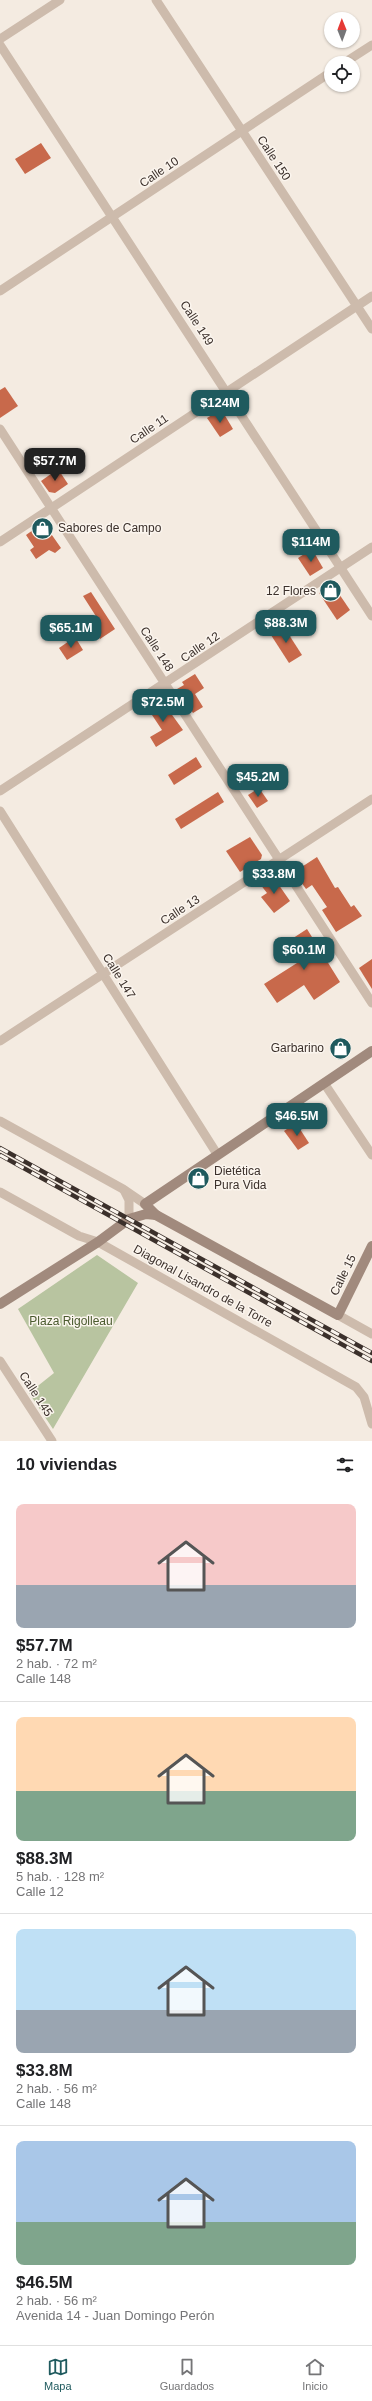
<!DOCTYPE html>
<html lang="es">
<head>
<meta charset="utf-8">
<style>
	:root { --surface:#fff; --page:#f2f2f2; --text:#202124; --muted:#757577; --line:#e0e0e0; --accent:#1f5a5e }
	body { margin:0; font-family:Helvetica,sans-serif; background:var(--page); color:var(--text); height:100vh; display:flex; flex-direction:column; font-size:15px; white-space:nowrap }
	* { box-sizing:border-box; margin:0 }
	p { font-size:13px; color:var(--muted) }
	.icon { flex:none; width:22px; height:22px; fill:none; stroke:currentColor; stroke-width:2; stroke-linecap:round; stroke-linejoin:round }
	.map { position:relative; height:1441px; overflow:hidden }
	.drawer { display:flex; flex-direction:column; background:var(--surface); flex:1 }
	.drawer>* { flex:none }
	.needle { width:26px; rotate:359deg }
	.tools { position:absolute; left:324px; top:12px; display:grid; gap:8px }
	.tools a { display:grid; place-items:center; width:36px; height:36px; border-radius:50%; background:var(--surface); box-shadow:0 1px 3px #0004; font-size:20px }
	.price { position:absolute; translate:-50% -34px; padding:0 9px; border-radius:8px; background:var(--accent); color:#fff; font-size:13px; line-height:26px; filter:drop-shadow(0 1px 2px #0008) }
	.price::after { content:''; position:absolute; left:50%; top:24px; width:12px; height:9px; margin-left:-6px; background:inherit; clip-path:polygon(0 0,100% 0,50% 100%) }
	.price.active { background:#222; color:#fff }
	ul { padding:0; list-style:none }
	li { display:grid; align-content:center; gap:8px; height:212px; padding:0 16px }
	li+li { border-top:1px solid var(--line) }
	li span { display:grid; place-items:center; height:124px; border-radius:8px; color:#555 }
	li>.icon { margin-inline-start:auto }
	span .icon { width:72px; height:72px; fill:#fffc; stroke-width:1 }
	li b { font-size:17px }
	h2 { display:flex; justify-content:space-between; align-items:center; height:48px; padding:0 16px; font-size:17px }
	.dock { display:flex; justify-content:space-around; align-items:center; height:56px; border-top:1px solid var(--line); background:var(--surface); font-size:11px; color:var(--muted) }
	.dock a { display:grid; justify-items:center; gap:2px }
	.dock .active { color:var(--accent) }
	.map>svg:first-child { display:block }
	.green { fill:#b8c4a0 }
	.building { fill:#c8694b }
	.lines { fill:none; stroke-linecap:round; stroke-linejoin:round }
	.street { stroke:#cdbbac; stroke-width:9 }
	.secondary { stroke:#a18a7d; stroke-width:10 }
	.rail-casing { stroke:#3b302b; stroke-width:4.5 }
	.rail { stroke:#fbf5ee; stroke-width:3; stroke-dasharray:9; stroke-linecap:butt }
	.labels { text-anchor:middle; stroke-width:3; stroke-linejoin:round; paint-order:stroke }
	.street-label { font-size:12px; fill:#3b302b; stroke:#fbf5ee }
	.poi-label { font-size:12px; fill:#3b302b; stroke:#fbf5ee; text-anchor:start }
	.park-label { font-size:12px; fill:#4a5a2e; stroke:#fbf5ee }
</style>
</head>
<body>
<div class="map">
<svg width="372" height="1441" viewBox="0 0 372 1441">
	<rect width="100%" height="100%" fill="#f4ebe1"/>
	<path class="green" d="M97,1255l41,28 -85,146 -24,-36 25,-20 -36,-64z"/>
	<g class="building">
		<path d="M41,143l10,15 -26,16 -10,-15z"/>
		<path d="M5,387l13,19 -18,12v-28z"/>
		<path d="M217,412l7,2 9,15 -13,8 -13,-19z"/>
		<path d="M58,469l10,15 -13,9 -6,-1 -8,-11z"/>
		<path d="M40,525l7,3 14,20 -6,5 -6,-3 -13,9 -6,-9 4,-3 -8,-12z"/>
		<path d="M312,549l11,19 -13,8 -12,-18z"/>
		<path d="M328,587l7,1 15,22 -13,10 -18,-27z"/>
		<path d="M91,592l24,37 -15,10 -9,-13 8,-5 -16,-25z"/>
		<path d="M282,624l20,31 -13,8 -20,-31z"/>
		<path d="M75,637l8,13 -16,10 -8,-12z"/>
		<path d="M195,674l9,14 -9,6 8,13 -10,6 -16,-24 7,-4 -2,-3z"/>
		<path d="M155,700l7,1 21,29 -27,17 -6,-10 12,-7 -16,-24z"/>
		<path d="M196,757l6,10 -28,18 -6,-10z"/>
		<path d="M259,788l9,13 -11,7 -9,-13z"/>
		<path d="M218,792l6,10 -43,27 -6,-10z"/>
		<path d="M250,837l12,18 -1,4 -21,13 -14,-21z"/>
		<path d="M317,857l18,31 3,-1 13,20 3,-2 8,11 -26,16 -14,-22 5,-3 -15,-22 -6,4 -12,-17z"/>
		<path d="M269,878h5l16,23 -16,12 -13,-16 6,-4 -7,-9z"/>
		<path d="M307,929l33,53 -26,18 -10,-15 -27,18 -13,-19 33,-21 -13,-19z"/>
		<path d="M372,959v30l-13,-21z"/>
		<path d="M296,1123l13,20 -11,7 -14,-19z"/>
	</g>
	<g class="lines">
		<g class="street">
			<path d="M156,0l216,329"/>
			<path d="M0,39l60,-39"/>
			<path d="M0,45l372,571"/>
			<path d="M344,63l28,-18"/>
			<path d="M0,291l331,-219"/>
			<path d="M0,429l372,574"/>
			<path d="M0,542l372,-246"/>
			<path d="M0,791l372,-244"/>
			<path d="M0,811l217,343"/>
			<path d="M0,1041l372,-242"/>
			<path d="M324,1083l48,72"/>
			<path d="M0,1121l123,68 22,15"/>
			<path d="M124,1190l5,10v19"/>
			<path d="M0,1192l79,44 19,6 258,145 8,10 8,27"/>
			<path d="M338,1315l34,19"/>
			<path d="M0,1361l52,80"/>
		</g>
		<g class="secondary">
			<path d="M372,1051l-227,153 11,11 182,100 34,-69"/>
			<path d="M0,1304l98,-62 31,-23 17,-5 10,1"/>
		</g>
		<defs>
			<g id="rail">
				<path d="M0,1148l372,205"/>
				<path d="M0,1155l372,206"/>
			</g>
		</defs>
		<use href="#rail" class="rail-casing"/>
		<use href="#rail" class="rail"/>
	</g>
	<defs>
		<symbol id="shop-disc" viewBox="-11 -11 22 22"><circle r="9.5" fill="#1f5a5e" stroke="#fbf5ee"/><path d="M-5-2.5h2.3a2.7 3.5 0 0 1 5.4 0H5L5.5 6h-11ZM-1.5-2.5h3a1.5 2.3 0 0 0-3 0Z" fill="#fff"/></symbol>
	</defs>
	<g fill-rule="evenodd">
		<use href="#shop-disc" x="30" y="516" width="25" height="25"/>
		<use href="#shop-disc" x="318" y="578" width="25" height="25"/>
		<use href="#shop-disc" x="328" y="1036" width="25" height="25"/>
		<use href="#shop-disc" x="186" y="1166" width="25" height="25"/>
	</g>
	<g class="labels">
		<g class="street-label">
			<text transform="translate(274 158) rotate(57)" y="4">Calle 150</text>
			<text transform="translate(159 172) rotate(-34)" y="4">Calle 10</text>
			<text transform="translate(197 323) rotate(57)" y="4">Calle 149</text>
			<text transform="translate(149 429) rotate(-34)" y="4">Calle 11</text>
			<text transform="translate(200 647) rotate(-34)" y="4">Calle 12</text>
			<text transform="translate(157 649) rotate(57)" y="4">Calle 148</text>
			<text transform="translate(180 910) rotate(-33)" y="4">Calle 13</text>
			<text transform="translate(119 976) rotate(58)" y="4">Calle 147</text>
			<text transform="translate(343 1275) rotate(-64)" y="4">Calle 15</text>
			<text transform="translate(203 1286) rotate(29)" y="4">Diagonal Lisandro de la Torre</text>
			<text transform="translate(36 1394) rotate(57)" y="4">Calle 145</text>
		</g>
		<g class="poi-label">
			<text x="58" y="532">Sabores de Campo</text>
			<text x="316" y="595" text-anchor="end">12 Flores</text>
			<text x="324" y="1052" text-anchor="end">Garbarino</text>
			<text x="214" y="1175">Dietética<tspan x="214" dy="14">Pura Vida</tspan></text>
		</g>
		<g class="park-label">
			<text x="71" y="1325">Plaza Rigolleau</text>
		</g>
	</g>
</svg>
<div class="tools">
<a><svg class="needle" viewBox="-14 -14 28 28"><path d="M0-13l5 13h-10z" fill="#e53935"/><path d="M0 13l5-13h-10z" fill="#757577"/></svg></a>
<a><svg class="icon" aria-label="locate" viewBox="0 0 24 24"><circle cx="12" cy="12" r="6"/><path d="M12 2v4M12 18v4M2 12h4M18 12h4"/></svg></a>
</div>
<b class="price" style="left:220px;top:424px">$124M</b>
<b class="price active" style="left:55px;top:482px">$57.7M</b>
<b class="price" style="left:311px;top:563px">$114M</b>
<b class="price" style="left:286px;top:644px">$88.3M</b>
<b class="price" style="left:71px;top:649px">$65.1M</b>
<b class="price" style="left:163px;top:723px">$72.5M</b>
<b class="price" style="left:258px;top:798px">$45.2M</b>
<b class="price" style="left:274px;top:895px">$33.8M</b>
<b class="price" style="left:304px;top:971px">$60.1M</b>
<b class="price" style="left:297px;top:1137px">$46.5M</b>
</div>
<section class="drawer">
<h2>10 viviendas<svg class="icon" aria-label="filters" viewBox="0 0 24 24"><path d="M4 7h16M4 17h16"/><circle cx="9" cy="7" r="2"/><circle cx="15" cy="17" r="2"/></svg></h2>
<ul>
<li><span style="background:linear-gradient(#f6c9c9 65%,#9aa5b1 0)"><svg class="icon" aria-label="home" viewBox="0 0 24 24"><path d="M3 11l9-7 9 7M6 9v11h12V9"/></svg></span><div><b>$57.7M</b><p>2 hab. · 72 m²</p><p>Calle 148</p></div></li>
<li><span style="background:linear-gradient(#ffd9b3 60%,#7fa58c 0)"><svg class="icon" aria-label="home" viewBox="0 0 24 24"><path d="M3 11l9-7 9 7M6 9v11h12V9"/></svg></span><div><b>$88.3M</b><p>5 hab. · 128 m²</p><p>Calle 12</p></div></li>
<li><span style="background:linear-gradient(#bfe0f5 65%,#9aa5b1 0)"><svg class="icon" aria-label="home" viewBox="0 0 24 24"><path d="M3 11l9-7 9 7M6 9v11h12V9"/></svg></span><div><b>$33.8M</b><p>2 hab. · 56 m²</p><p>Calle 148</p></div></li>
<li><span style="background:linear-gradient(#a9c7e8 65%,#7fa58c 0)"><svg class="icon" aria-label="home" viewBox="0 0 24 24"><path d="M3 11l9-7 9 7M6 9v11h12V9"/></svg></span><div><b>$46.5M</b><p>2 hab. · 56 m²</p><p>Avenida 14 - Juan Domingo Perón</p></div></li>
</ul>
</section>
<nav class="dock">
<a class="active"><svg class="icon" aria-label="map" viewBox="0 0 24 24"><path d="M3 6l6-2 6 2 6-2v14l-6 2-6-2-6 2zM9 4v14M15 6v14"/></svg>Mapa</a>
<a><svg class="icon" aria-label="saved" viewBox="0 0 24 24"><path d="M7 4h10v16l-5-4-5 4z"/></svg>Guardados</a>
<a><svg class="icon" aria-label="home" viewBox="0 0 24 24"><path d="M3 11l9-7 9 7M6 9v11h12V9"/></svg>Inicio</a>
</nav>
</body>
</html>
